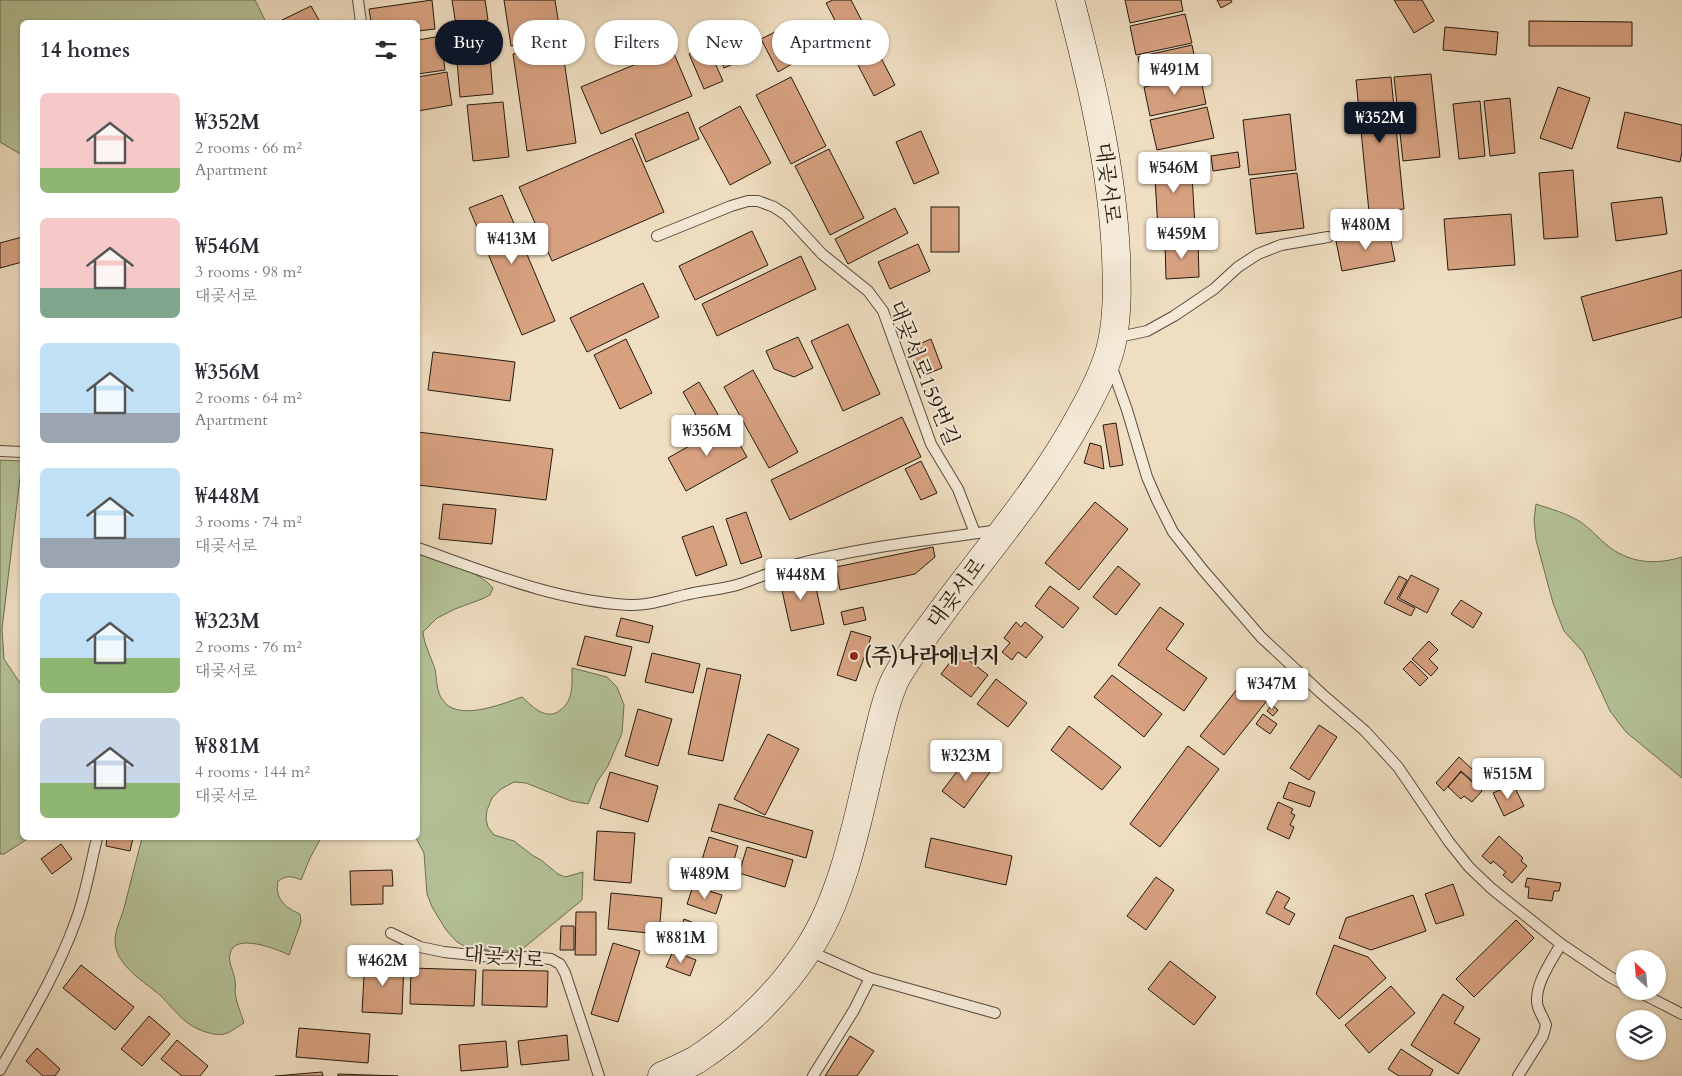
<!DOCTYPE html>
<html lang="en">
<head>
<meta charset="utf-8">
<style>
	:root { --surface:#fff; --page:#f7f7f7; --text:#2b2b33; --muted:#7c7c81; --accent:#111827 }
	body { margin:0; font-family:Cardo,"Noto Serif KR",serif; background:var(--page); color:var(--text); height:100vh; display:flex; flex-direction:column; font-size:19px; white-space:nowrap }
	* { box-sizing:border-box; margin:0 }
	p { font-size:16px; color:var(--muted) }
	.icon { flex:none; width:28px; height:28px; fill:none; stroke:currentColor; stroke-width:2; stroke-linecap:round; stroke-linejoin:round }
	.map { position:relative; flex:1; overflow:hidden }
	.panel { position:absolute; left:20px; top:20px; width:400px; height:820px; display:flex; flex-direction:column; background:var(--surface); border-radius:8px; box-shadow:0 1px 4px #0004 }
	.panel>* { flex:none }
	.hud { position:absolute; left:435px; top:20px; width:475px; height:45px; display:flex; gap:10px }
	.needle { width:32px; rotate:334deg }
	.tools { position:absolute; left:1616px; top:950px; display:grid; gap:10px }
	.tools a { display:grid; place-items:center; width:50px; height:50px; border-radius:50%; background:var(--surface); box-shadow:0 1px 4px #0004; font-size:25px }
	.price { position:absolute; translate:-50% -42px; padding:0 11px; border-radius:5px; background:#fff; color:#222; font-size:16px; line-height:32px; filter:drop-shadow(0 1px 2px #0008) }
	.price::after { content:''; position:absolute; left:50%; top:30px; width:15px; height:11px; margin-left:-8px; background:inherit; clip-path:polygon(0 0,100% 0,50% 100%) }
	.price.current { background:var(--accent); color:#fff }
	ul { padding:0; list-style:none }
	li { display:flex; align-items:center; gap:15px; height:125px; padding:0 20px }
	li span { display:grid; place-items:center; flex:none; width:140px; height:100px; border-radius:8px; color:#555 }
	li>.icon { margin-inline-start:auto }
	span .icon { width:60px; height:60px; fill:#fffc; stroke-width:1 }
	li b { font-size:21px }
	h2 { display:flex; justify-content:space-between; align-items:center; height:60px; padding:0 20px; font-size:21px }
	.pill { padding:0 18px; border-radius:22px; background:var(--surface); box-shadow:0 1px 4px #0004; font-size:18px; line-height:45px }
	.pill.current { background:var(--accent); color:#fff }
	.map>svg:first-child { display:block }
	.green { fill:#b4c297; stroke:#6c6e53 }
	.building { fill:#d7a180; stroke:#24190f }
	.lines { fill:none; stroke-linecap:round; stroke-linejoin:round }
	.lane-casing { stroke:#574a3c; stroke-width:12 }
	.secondary-casing { stroke:#24190f; stroke-width:29 }
	.lane { stroke:#f5ead7; stroke-width:10 }
	.secondary { stroke:#f5ead7; stroke-width:28 }
	.poi-dot { fill:#8f2418; stroke:#f5ead7; stroke-width:2 }
	.labels { text-anchor:middle; stroke-width:4; stroke-linejoin:round; paint-order:stroke }
	.street-label { font-size:21px; fill:#24190f; stroke:#f5ead7 }
	.poi-label { font-size:21px; font-weight:bold; fill:#24190f; stroke:#f5ead7; text-anchor:start }
</style>
</head>
<body>
<div class="map">
<svg width="1682" height="1076" viewBox="0 0 1682 1076">
	<rect width="100%" height="100%" fill="#efdec1"/>
	<filter id="stains"><feTurbulence type="fractalNoise" baseFrequency=".004" numOctaves="4"/><feColorMatrix values="0 0 0 0 .2 0 0 0 0 .09 0 0 0 0 .02 0 0 0 .5 -.17"/></filter>
	<radialGradient id="worn" r=".72"><stop offset=".6" stop-color="#630" stop-opacity="0"/><stop offset="1" stop-color="#630" stop-opacity=".3"/></radialGradient>
	<g class="green">
		<path d="M0,0h255l11,22h-244v133l-22,-13z"/>
		<path d="M0,460l22,1 -20,168 2,30 18,27v152h7l-25,16h-4z"/>
		<path d="M1536,504c15,5 30,9 43,17 13,8 23,22 36,30 22,13 43,13 67,6v221l-56,-46 -16,-21 -27,-59 -19,-21 -11,-28 -17,-63 -2,-20z"/>
		<path d="M418,554c23,8 59,15 75,34l-3,7 -8,4 -27,10 -18,9 -14,14c1,12 8,25 12,37 2,10 1,21 7,30 14,24 60,5 80,-2 6,5 12,12 19,15 6,3 13,3 18,-1 15,-9 13,-28 13,-43l35,9 10,10 7,18 -2,28 -14,33 -11,16 -9,22 -17,-3 -45,-18 -12,-1 -13,7 -9,9 -5,12 -1,9 2,8 6,8 20,6 18,14 9,5 17,14 7,3 18,-5 -1,28 -62,51h-21l-31,-3 -11,-6 -11,-12 -14,-23 -5,-13 -3,-41 -8,-15z"/>
		<path d="M142,838h179l-11,20 -9,22c-9,-4 -14,-5 -23,1 -4,18 8,27 22,33l1,8 -12,33c-12,-6 -55,-23 -59,-1 -2,9 4,17 5,27 1,3 0,7 0,11 1,10 6,21 9,31 -6,3 -14,10 -20,11 -8,2 -19,-2 -26,-5 -16,-7 -25,-21 -37,-33 -16,-14 -45,-30 -46,-54 0,-12 6,-23 9,-34 6,-23 12,-47 18,-70z"/>
	</g>
	<g class="building">
		<path d="M432,0l3,29 -17,2v-9h-47l-2,-13z"/>
		<path d="M452,0h33l3,20 -32,5z"/>
		<path d="M504,0h51l6,38 -50,8z"/>
		<path d="M833,0h18l44,85 -21,11 -48,-93z"/>
		<path d="M1125,0h56l2,11 -53,12z"/>
		<path d="M1217,0h14l1,2 -11,6z"/>
		<path d="M1394,0h28l12,21 -20,12z"/>
		<path d="M311,6l9,16h-39l-1,-1z"/>
		<path d="M1185,14l7,29 -56,12 -6,-29z"/>
		<path d="M1529,21l103,1v24h-103z"/>
		<path d="M1445,27l53,5 -2,23 -53,-5z"/>
		<path d="M783,28l16,32 -21,12 -17,-33z"/>
		<path d="M746,31l10,23 -32,14 -10,-24z"/>
		<path d="M488,33l5,61 -33,3 -5,-61z"/>
		<path d="M441,36l4,34 -27,4v-34z"/>
		<path d="M707,45l16,36 -19,8 -15,-35z"/>
		<path d="M1192,45l6,27 -54,12 -6,-27z"/>
		<path d="M562,46l14,97 -49,8 -14,-97z"/>
		<path d="M672,49l20,47 -91,38 -20,-47z"/>
		<path d="M447,72l5,33 -34,6v-34z"/>
		<path d="M1431,74l9,83 -37,4 -9,-84z"/>
		<path d="M1200,75l6,29 -56,12 -6,-29z"/>
		<path d="M791,77l35,69 -35,18 -35,-69z"/>
		<path d="M1391,77l13,132 -35,3 -13,-132z"/>
		<path d="M1558,87l32,11 -18,51 -32,-11z"/>
		<path d="M1510,98l5,55 -25,3 -6,-55z"/>
		<path d="M1480,101l5,55 -26,3 -6,-55z"/>
		<path d="M503,102l6,55 -36,4 -6,-56z"/>
		<path d="M740,106l31,57 -41,22 -31,-57z"/>
		<path d="M1207,107l7,31 -57,12 -7,-30z"/>
		<path d="M688,112l11,27 -53,23 -11,-28z"/>
		<path d="M1625,112l57,13v27l-2,10 -63,-14z"/>
		<path d="M1290,114l6,56 -47,5 -6,-55z"/>
		<path d="M921,131l18,42 -25,11 -18,-42z"/>
		<path d="M632,138l32,74 -112,49 -33,-74z"/>
		<path d="M829,149l35,69 -34,17 -35,-69z"/>
		<path d="M1238,152l2,15 -27,4 -2,-15z"/>
		<path d="M1191,158l4,69 -37,3 -4,-69z"/>
		<path d="M1573,170l5,67 -34,2 -5,-66z"/>
		<path d="M1297,173l7,55 -48,6 -6,-55z"/>
		<path d="M502,195l53,126 -33,14 -53,-127z"/>
		<path d="M1662,197l5,37 -51,7 -5,-38z"/>
		<rect x="931" y="207" width="28" height="45"/>
		<path d="M895,208l13,25 -60,31 -13,-25z"/>
		<path d="M1511,214l4,51 -67,5 -4,-51z"/>
		<path d="M752,231l16,34 -73,35 -16,-34z"/>
		<path d="M1389,231l6,30 -53,10 -6,-30z"/>
		<path d="M22,237v25l-22,6v-25z"/>
		<path d="M1198,241l1,36 -33,2 -1,-37z"/>
		<path d="M918,244l12,27 -40,18 -12,-27z"/>
		<path d="M801,256l15,33 -99,47 -15,-32z"/>
		<path d="M1682,270v47l-89,24 -12,-44z"/>
		<path d="M643,283l16,34 -72,35 -17,-34z"/>
		<path d="M848,324l32,70 -37,17 -32,-70z"/>
		<path d="M798,337l15,31 -19,9 -20,-8 -8,-18z"/>
		<path d="M626,339l26,54 -32,16 -26,-54z"/>
		<path d="M931,339l11,29 -23,9 -11,-28z"/>
		<path d="M433,352l82,10 -5,39 -82,-11z"/>
		<path d="M753,370l45,82 -29,16 -45,-81z"/>
		<path d="M699,382l24,41 -17,10 -23,-41z"/>
		<path d="M902,417l19,40 -131,63 -19,-40z"/>
		<path d="M1116,423l7,42 -13,2 -7,-42z"/>
		<path d="M728,424l19,33 -61,34 -18,-33z"/>
		<path d="M418,432l135,17 -7,51 -128,-15z"/>
		<path d="M1090,443l11,3 3,23 -20,-6z"/>
		<path d="M921,461l16,32 -16,7 -16,-31z"/>
		<path d="M1095,502l33,27 -49,61 -34,-27z"/>
		<path d="M443,504l53,5 -4,35 -53,-5z"/>
		<path d="M746,512l16,45 -21,7 -15,-45z"/>
		<path d="M713,526l14,39 -31,11 -14,-39z"/>
		<path d="M933,547l2,10 -20,17 -75,16 -4,-23z"/>
		<path d="M1118,566l22,18 -24,31 -23,-18z"/>
		<path d="M812,570l12,54 -33,7 -12,-54z"/>
		<path d="M1411,575l28,14 -12,24 -28,-15z"/>
		<path d="M1399,576l8,4 -10,19 18,9 -4,8 -27,-13z"/>
		<path d="M1050,586l29,22 -16,20 -28,-22z"/>
		<path d="M1461,600l21,13 -9,15 -22,-14z"/>
		<path d="M863,607l3,13 -22,5 -3,-13z"/>
		<path d="M1160,607l24,17 -18,25 41,29 -23,33 -66,-46z"/>
		<path d="M621,618l32,8 -4,17 -33,-7z"/>
		<path d="M1016,622l5,5 4,-5 18,15 -17,21 -8,-6 -6,8 -10,-8 8,-9 -6,-5z"/>
		<path d="M851,631l20,6 -15,44 -19,-6z"/>
		<path d="M585,636l47,11 -7,29 -48,-11z"/>
		<path d="M1429,641l9,9 -9,9 9,9 -7,8 -19,-17z"/>
		<path d="M958,652l30,23 -17,22 -30,-23z"/>
		<path d="M652,653l48,11 -7,29 -48,-11z"/>
		<path d="M1411,661l17,17 -8,8 -17,-17z"/>
		<path d="M707,668l34,7 -18,86 -35,-7z"/>
		<path d="M1253,669l24,19 -53,67 -24,-19z"/>
		<path d="M1112,675l50,39 -18,23 -50,-40z"/>
		<path d="M996,679l31,24 -19,24 -31,-23z"/>
		<path d="M1272,705l6,5 -5,6 -6,-5z"/>
		<path d="M638,709l34,10 -14,47 -33,-10z"/>
		<path d="M1263,714l14,10 -7,10 -14,-10z"/>
		<path d="M1319,725l18,12 -28,43 -19,-12z"/>
		<path d="M1069,726l52,41 -19,23 -51,-40z"/>
		<path d="M768,734l31,15 -34,66 -31,-16z"/>
		<path d="M1188,746l31,23 -59,78 -30,-23z"/>
		<path d="M969,756l21,16 -26,36 -22,-17z"/>
		<path d="M1459,757l28,26 -5,6 -21,-18 -17,20 -8,-8z"/>
		<path d="M610,772l48,14 -10,36 -48,-14z"/>
		<path d="M1461,772l21,19 -10,11 -8,-6 -3,3 -13,-12z"/>
		<path d="M1289,782l26,10 -5,15 -27,-9z"/>
		<path d="M1513,784l11,22 -20,10 -11,-23z"/>
		<path d="M1278,802l15,7 -2,4 4,2 -5,10 4,2 -5,12 -22,-10z"/>
		<path d="M719,804l94,27 -7,27 -95,-27z"/>
		<path d="M597,831l38,2 -4,50 -37,-3z"/>
		<path d="M1499,836l24,22 -2,3 6,5 -15,17 -9,-8 3,-3 -13,-11 -2,3 -9,-8z"/>
		<path d="M709,837l29,9 -12,42 -30,-9z"/>
		<path d="M107,838h26l-3,13 -24,-5z"/>
		<path d="M931,838l81,18 -6,29 -81,-18z"/>
		<path d="M61,844l11,15 -20,15 -11,-15z"/>
		<path d="M747,847l46,13 -8,27 -46,-14z"/>
		<path d="M392,870l1,16h-10v18l-32,1 -1,-34z"/>
		<path d="M1156,877l18,13 -28,40 -19,-14z"/>
		<path d="M1527,878l34,5 -2,8h-5l-2,10 -24,-3 1,-11h-4z"/>
		<path d="M1453,884l11,31 -28,9 -11,-30z"/>
		<path d="M693,886l29,9 -6,19 -29,-10z"/>
		<path d="M1277,891l13,7 -6,10 11,6 -6,11 -23,-12z"/>
		<path d="M611,893l51,5 -3,36 -51,-5z"/>
		<path d="M1413,895l13,36 -55,19 -32,-12 7,-20z"/>
		<path d="M576,912h20v43h-21z"/>
		<path d="M684,919l23,9 -7,19 -23,-8z"/>
		<path d="M1516,920l18,18 -60,59 -18,-18z"/>
		<path d="M561,926h13v24h-14z"/>
		<path d="M613,943l27,8 -22,71 -27,-8z"/>
		<path d="M1334,945l34,12 18,21 -47,41 -23,-25z"/>
		<path d="M673,951l23,9 -6,16 -24,-9z"/>
		<path d="M365,959l39,2 -2,53 -40,-2z"/>
		<path d="M1170,961l46,36 -22,28 -46,-36z"/>
		<path d="M81,965l53,42 -19,23 -52,-42z"/>
		<path d="M411,968l65,2 -2,36 -64,-2z"/>
		<path d="M483,970l65,1 -1,36 -65,-2z"/>
		<path d="M1391,986l24,27 -46,40 -24,-28z"/>
		<path d="M1443,994l21,13 -10,16 26,16 -22,35 -47,-29z"/>
		<path d="M149,1016l21,18 -28,32 -21,-17z"/>
		<path d="M299,1028l71,6 -2,29 -72,-6z"/>
		<path d="M567,1035l2,25 -48,5 -3,-24z"/>
		<path d="M850,1036l24,15 -17,25h-32z"/>
		<path d="M177,1040l31,26 -8,10h-18l-21,-17z"/>
		<path d="M506,1041l2,26 -47,4 -2,-26z"/>
		<path d="M37,1048l23,21 -5,7h-12l-17,-15z"/>
		<path d="M1401,1049l32,21 -3,6h-31l-11,-7z"/>
		<path d="M322,1072l1,4h-48z"/>
		<path d="M338,1074l60,2h-60z"/>
	</g>
	<g class="lines">
		<defs>
			<g id="lane">
				<path d="M358,0l3,22"/>
				<path d="M657,236l74,-30 17,-5h10l16,6 12,8 36,39 46,37 15,20 48,133 27,45 17,44"/>
				<path d="M1114,338l33,-7 27,-15 40,-27 24,-22 20,-13 23,-9 47,-8"/>
				<path d="M1111,365l16,45 20,67 10,23 16,32 30,38 58,67 61,57 43,37 33,36 51,75 20,25 23,22 69,55 49,33 15,8"/>
				<path d="M0,451l22,1"/>
				<path d="M418,548c68,24 138,53 211,57 19,1 38,-6 56,-10 18,-5 37,-5 55,-11 18,-6 36,-14 54,-19 66,-18 137,-25 205,-35"/>
				<path d="M391,933l29,14 24,5 56,6 32,-1 19,2 9,5 5,9 34,103"/>
				<path d="M809,951l61,27 -16,32 -41,66"/>
				<path d="M870,978l125,35"/>
				<path d="M1637,991l45,23"/>
				<path d="M0,1070c27,-48 56,-95 75,-147 11,-28 15,-57 22,-85"/>
				<path d="M1518,1076l25,-40 3,-11c-2,-6 -6,-12 -8,-18 -6,-19 14,-47 23,-63"/>
			</g>
			<path id="secondary" d="M662,1076c11,-5 23,-10 34,-16 44,-29 84,-67 113,-112 35,-53 49,-131 64,-193 7,-25 11,-53 23,-77 15,-27 35,-51 53,-76 45,-60 97,-121 132,-187 13,-23 26,-48 31,-73 6,-29 5,-58 4,-87 -4,-87 -24,-171 -46,-255"/>
		</defs>
		<use href="#lane" class="lane-casing"/>
		<use href="#secondary" class="secondary-casing"/>
		<use href="#lane" class="lane"/>
		<use href="#secondary" class="secondary"/>
	</g>
	<circle class="poi-dot" cx="854" cy="656" r="5"/>
	<g class="labels">
		<g class="street-label">
			<text transform="translate(1108 183) rotate(83)" y="7">대곶서로</text>
			<text transform="translate(924 373) rotate(68)" y="7">대곶서로159번길</text>
			<text transform="translate(956 593) rotate(-53)" y="7">대곶서로</text>
			<text transform="translate(504 957) rotate(5)" y="7">대곶서로</text>
		</g>
		<g class="poi-label">
			<text x="864" y="663">(주)나라에너지</text>
		</g>
	</g>
	<rect width="100%" height="100%" filter="url(#stains)"/>
	<rect width="100%" height="100%" fill="url(#worn)"/>
</svg>
<div class="tools">
<a><svg class="needle" viewBox="-14 -14 28 28"><path d="M0-13l5 13h-10z" fill="#e53935"/><path d="M0 13l5-13h-10z" fill="#7c7c81"/></svg></a>
<a><svg class="icon" aria-label="layers" viewBox="0 0 24 24"><path d="M12 4l9 5-9 5-9-5zM3 14l9 5 9-5"/></svg></a>
</div>
<b class="price" style="left:1175px;top:96px">₩491M</b>
<b class="price current" style="left:1380px;top:144px">₩352M</b>
<b class="price" style="left:1174px;top:194px">₩546M</b>
<b class="price" style="left:1366px;top:251px">₩480M</b>
<b class="price" style="left:1182px;top:260px">₩459M</b>
<b class="price" style="left:512px;top:265px">₩413M</b>
<b class="price" style="left:707px;top:457px">₩356M</b>
<b class="price" style="left:801px;top:601px">₩448M</b>
<b class="price" style="left:1272px;top:710px">₩347M</b>
<b class="price" style="left:966px;top:782px">₩323M</b>
<b class="price" style="left:1508px;top:800px">₩515M</b>
<b class="price" style="left:705px;top:900px">₩489M</b>
<b class="price" style="left:681px;top:964px">₩881M</b>
<b class="price" style="left:383px;top:987px">₩462M</b>
<div class="hud">
<a class="pill current">Buy</a>
<a class="pill">Rent</a>
<a class="pill">Filters</a>
<a class="pill">New</a>
<a class="pill">Apartment</a>
</div>
<section class="panel">
<h2>14 homes<svg class="icon" aria-label="filters" viewBox="0 0 24 24"><path d="M4 7h16M4 17h16"/><circle cx="9" cy="7" r="2"/><circle cx="15" cy="17" r="2"/></svg></h2>
<ul>
<li><span style="background:linear-gradient(#f6c9c9 75%,#8fb573 0)"><svg class="icon" aria-label="home" viewBox="0 0 24 24"><path d="M3 11l9-7 9 7M6 9v11h12V9"/></svg></span><div><b>₩352M</b><p>2 rooms · 66 m²</p><p>Apartment</p></div></li>
<li><span style="background:linear-gradient(#f6c9c9 70%,#7fa58c 0)"><svg class="icon" aria-label="home" viewBox="0 0 24 24"><path d="M3 11l9-7 9 7M6 9v11h12V9"/></svg></span><div><b>₩546M</b><p>3 rooms · 98 m²</p><p>대곶서로</p></div></li>
<li><span style="background:linear-gradient(#bfe0f5 70%,#9aa5b1 0)"><svg class="icon" aria-label="home" viewBox="0 0 24 24"><path d="M3 11l9-7 9 7M6 9v11h12V9"/></svg></span><div><b>₩356M</b><p>2 rooms · 64 m²</p><p>Apartment</p></div></li>
<li><span style="background:linear-gradient(#bfe0f5 70%,#9aa5b1 0)"><svg class="icon" aria-label="home" viewBox="0 0 24 24"><path d="M3 11l9-7 9 7M6 9v11h12V9"/></svg></span><div><b>₩448M</b><p>3 rooms · 74 m²</p><p>대곶서로</p></div></li>
<li><span style="background:linear-gradient(#bfe0f5 65%,#8fb573 0)"><svg class="icon" aria-label="home" viewBox="0 0 24 24"><path d="M3 11l9-7 9 7M6 9v11h12V9"/></svg></span><div><b>₩323M</b><p>2 rooms · 76 m²</p><p>대곶서로</p></div></li>
<li><span style="background:linear-gradient(#c9d6e8 65%,#8fb573 0)"><svg class="icon" aria-label="home" viewBox="0 0 24 24"><path d="M3 11l9-7 9 7M6 9v11h12V9"/></svg></span><div><b>₩881M</b><p>4 rooms · 144 m²</p><p>대곶서로</p></div></li>
</ul>
</section>
</div>
</body>
</html>
